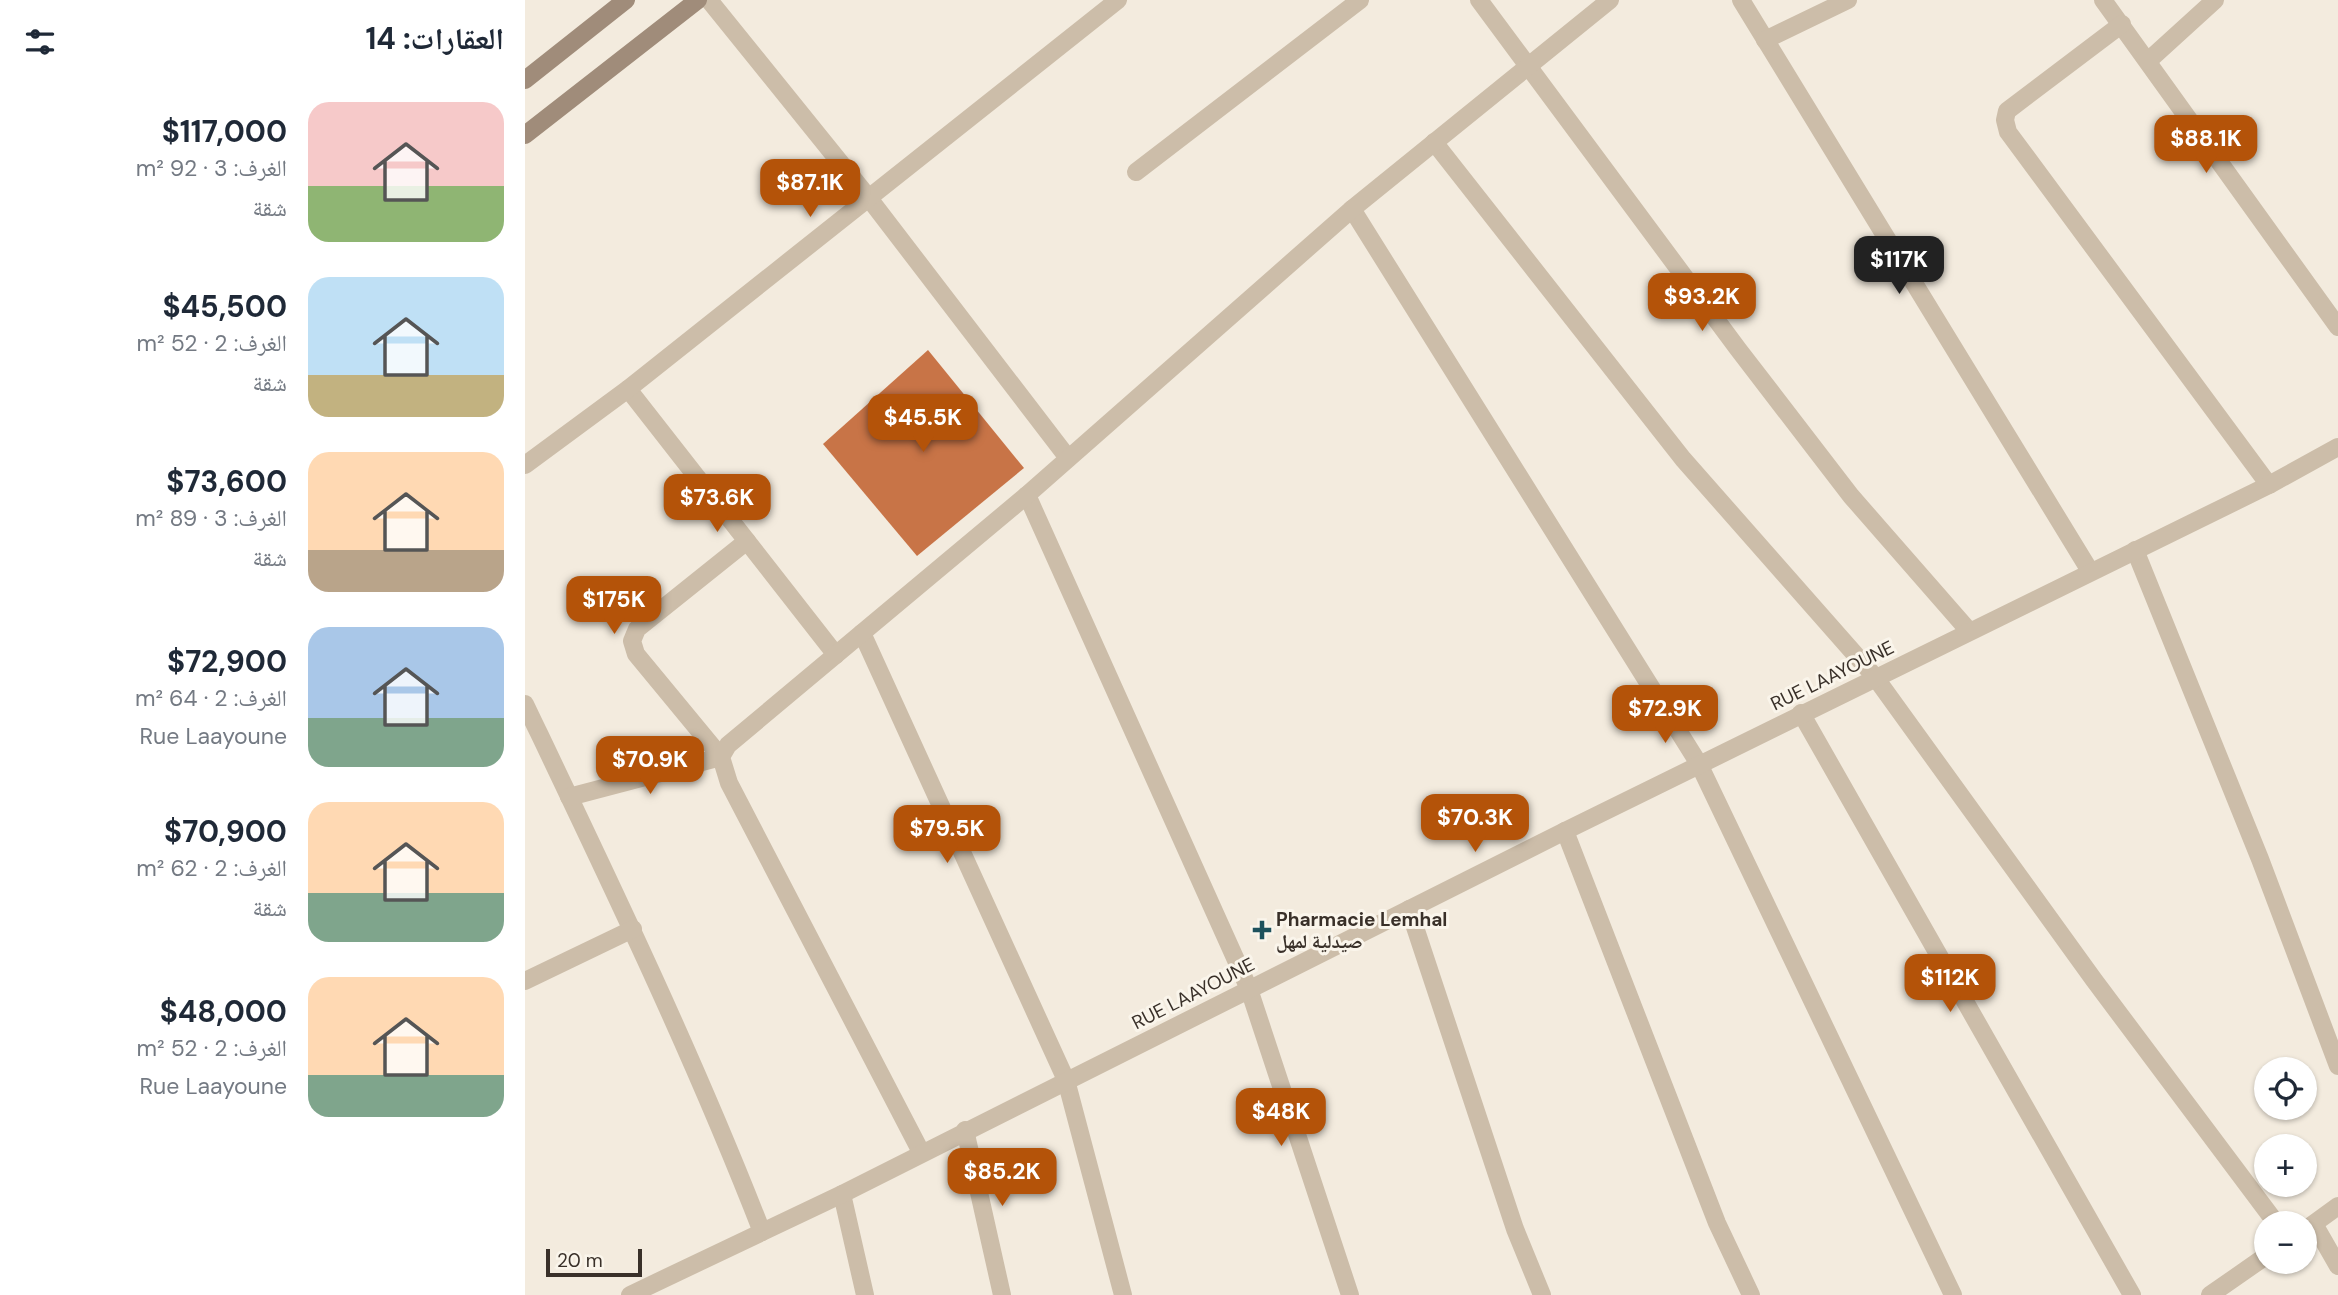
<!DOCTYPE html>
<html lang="ar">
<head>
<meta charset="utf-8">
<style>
	:root { --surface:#fff; --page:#f6f6f7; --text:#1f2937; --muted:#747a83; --accent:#b45309 }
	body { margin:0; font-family:"DM Sans","Noto Naskh Arabic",sans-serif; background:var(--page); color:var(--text); direction:rtl; height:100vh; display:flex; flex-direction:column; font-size:26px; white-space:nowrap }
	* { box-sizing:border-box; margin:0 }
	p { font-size:23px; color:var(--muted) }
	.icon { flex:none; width:38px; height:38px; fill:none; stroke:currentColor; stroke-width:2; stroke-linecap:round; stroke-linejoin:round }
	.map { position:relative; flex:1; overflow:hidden; direction:ltr }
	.drawer { display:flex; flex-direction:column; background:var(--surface); width:525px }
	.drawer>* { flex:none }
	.buttons { position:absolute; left:1729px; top:1057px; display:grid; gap:14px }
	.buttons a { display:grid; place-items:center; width:63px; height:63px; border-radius:50%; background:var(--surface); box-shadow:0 2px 5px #0004; font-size:35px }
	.scale { position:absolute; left:21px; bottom:18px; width:96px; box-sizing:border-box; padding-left:7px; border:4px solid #393029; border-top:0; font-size:19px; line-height:24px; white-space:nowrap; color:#393029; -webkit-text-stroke:5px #faf5eb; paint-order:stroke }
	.price { position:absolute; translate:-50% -60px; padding:0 16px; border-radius:14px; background:var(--accent); color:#fff; font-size:23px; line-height:46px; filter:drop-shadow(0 2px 4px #0008) }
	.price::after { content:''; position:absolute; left:50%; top:42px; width:21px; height:16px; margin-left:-10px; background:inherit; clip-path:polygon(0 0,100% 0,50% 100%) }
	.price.selected { background:#222; color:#fff }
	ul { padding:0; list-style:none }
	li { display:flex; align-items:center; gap:21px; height:175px; padding:0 21px }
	li span { display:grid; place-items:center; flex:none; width:196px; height:140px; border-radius:21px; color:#555 }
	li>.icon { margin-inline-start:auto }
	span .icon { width:84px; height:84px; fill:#fffc; stroke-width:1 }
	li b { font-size:30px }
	h2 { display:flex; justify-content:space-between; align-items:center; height:84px; padding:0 21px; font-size:30px }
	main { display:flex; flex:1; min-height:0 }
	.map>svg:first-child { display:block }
	.building { fill:#c87447 }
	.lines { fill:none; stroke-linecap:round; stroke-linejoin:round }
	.minor { stroke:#ccbda9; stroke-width:18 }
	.secondary { stroke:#a08c7a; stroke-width:18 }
	.poi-dot { fill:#1d515c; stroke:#faf5eb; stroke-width:2.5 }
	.labels { text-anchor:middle; stroke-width:6; stroke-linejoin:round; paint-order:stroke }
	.street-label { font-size:19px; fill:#393029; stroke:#faf5eb }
	.poi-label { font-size:19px; font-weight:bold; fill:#393029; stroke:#faf5eb; text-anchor:start }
</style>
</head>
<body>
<main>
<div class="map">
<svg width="1813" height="1295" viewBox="0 0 1813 1295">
	<rect width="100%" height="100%" fill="#f3ebde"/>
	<path class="building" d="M403,350l96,118 -107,88 -94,-112z"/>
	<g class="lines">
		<g class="minor">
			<path d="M184,0l159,197 200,261"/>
			<path d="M954,0l259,349 113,147 118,135"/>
			<path d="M1216,0l349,571"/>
			<path d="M1578,0l235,327"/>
			<path d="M1597,24l-115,87 -2,9 3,12 261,353"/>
			<path d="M1240,40l83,-40"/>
			<path d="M1623,61l67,-61"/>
			<path d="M909,142l249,317 192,218 219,303 182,243"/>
			<path d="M611,172l224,-172"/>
			<path d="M827,209l347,555 254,531"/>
			<path d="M103,389l208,266"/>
			<path d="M0,465l103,-76 490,-389"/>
			<path d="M502,495l222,494 101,306"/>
			<path d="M1610,550l125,309 78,207"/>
			<path d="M337,633l204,447 57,215"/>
			<path d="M0,704c83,174 167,348 237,528"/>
			<path d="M1276,713l331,582"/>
			<path d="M44,797l152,-40 -85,-103 -4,-13 5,-12 110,-88"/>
			<path d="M1040,831l152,392 34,72"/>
			<path d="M884,909l106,320 27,66"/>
			<path d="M0,981l108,-52"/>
			<path d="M440,1130l37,165"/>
			<path d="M396,1152l-192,-369 -8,-26 7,-12 299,-250 325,-286 258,-209"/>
			<path d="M317,1194l23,101"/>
			<path d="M1789,1224l24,42"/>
			<path d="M1780,1230l33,-24"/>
			<path d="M105,1295l212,-101 723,-363 704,-346 69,-38"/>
			<path d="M1685,1295l56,-39"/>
		</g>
		<g class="secondary">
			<path d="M0,80l101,-80"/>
			<path d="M0,135l173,-135"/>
		</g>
	</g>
	<path class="poi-dot" d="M733.5 919.5h7v7h7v7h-7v7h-7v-7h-7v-7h7z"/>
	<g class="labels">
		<g class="street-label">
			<text transform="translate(1307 675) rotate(-26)" y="7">RUE LAAYOUNE</text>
			<text transform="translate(668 993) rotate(-27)" y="7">RUE LAAYOUNE</text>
		</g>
		<g class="poi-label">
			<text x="751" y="926">Pharmacie Lemhal<tspan x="751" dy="22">صيدلية لمهل</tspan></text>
		</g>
	</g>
</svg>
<div class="buttons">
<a><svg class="icon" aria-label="locate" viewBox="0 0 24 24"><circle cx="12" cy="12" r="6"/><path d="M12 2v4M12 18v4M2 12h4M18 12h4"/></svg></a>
<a>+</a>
<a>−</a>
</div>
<div class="scale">20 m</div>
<b class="price" style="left:1681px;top:175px">$88.1K</b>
<b class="price" style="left:285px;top:219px">$87.1K</b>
<b class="price selected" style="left:1374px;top:296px">$117K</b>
<b class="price" style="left:1177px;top:333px">$93.2K</b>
<b class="price" style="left:398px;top:454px">$45.5K</b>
<b class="price" style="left:192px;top:534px">$73.6K</b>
<b class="price" style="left:89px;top:636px">$175K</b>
<b class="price" style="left:1140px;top:745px">$72.9K</b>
<b class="price" style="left:125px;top:796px">$70.9K</b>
<b class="price" style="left:950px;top:854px">$70.3K</b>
<b class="price" style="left:422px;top:865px">$79.5K</b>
<b class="price" style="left:1425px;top:1014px">$112K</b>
<b class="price" style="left:756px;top:1148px">$48K</b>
<b class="price" style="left:477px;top:1208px">$85.2K</b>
</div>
<section class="drawer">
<h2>العقارات: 14<svg class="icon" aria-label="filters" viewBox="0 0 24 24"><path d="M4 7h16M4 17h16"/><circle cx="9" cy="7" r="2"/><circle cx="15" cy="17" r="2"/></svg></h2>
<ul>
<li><span style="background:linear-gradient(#f6c9c9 60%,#8fb573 0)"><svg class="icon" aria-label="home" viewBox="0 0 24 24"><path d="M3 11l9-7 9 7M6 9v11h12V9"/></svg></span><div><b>$117,000</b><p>الغرف: 3 · 92 m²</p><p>شقة</p></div></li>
<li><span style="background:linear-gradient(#bfe0f5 70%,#c2b280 0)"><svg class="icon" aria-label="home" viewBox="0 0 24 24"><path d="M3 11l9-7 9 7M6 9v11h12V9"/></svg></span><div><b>$45,500</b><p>الغرف: 2 · 52 m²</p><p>شقة</p></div></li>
<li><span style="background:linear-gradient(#ffd9b3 70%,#b9a48a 0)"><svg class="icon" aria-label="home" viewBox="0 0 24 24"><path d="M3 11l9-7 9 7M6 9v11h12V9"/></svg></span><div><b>$73,600</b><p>الغرف: 3 · 89 m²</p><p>شقة</p></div></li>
<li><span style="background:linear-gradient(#a9c7e8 65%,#7fa58c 0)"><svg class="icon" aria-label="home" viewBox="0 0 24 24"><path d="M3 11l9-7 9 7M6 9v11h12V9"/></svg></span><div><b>$72,900</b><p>الغرف: 2 · 64 m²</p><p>Rue Laayoune</p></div></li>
<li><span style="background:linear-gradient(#ffd9b3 65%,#7fa58c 0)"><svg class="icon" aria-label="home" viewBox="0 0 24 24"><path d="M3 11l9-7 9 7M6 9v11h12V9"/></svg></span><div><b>$70,900</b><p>الغرف: 2 · 62 m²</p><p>شقة</p></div></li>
<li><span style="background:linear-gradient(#ffd9b3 70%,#7fa58c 0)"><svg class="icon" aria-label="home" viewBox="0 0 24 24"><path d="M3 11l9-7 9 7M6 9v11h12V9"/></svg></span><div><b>$48,000</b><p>الغرف: 2 · 52 m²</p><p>Rue Laayoune</p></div></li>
</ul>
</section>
</main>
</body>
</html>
